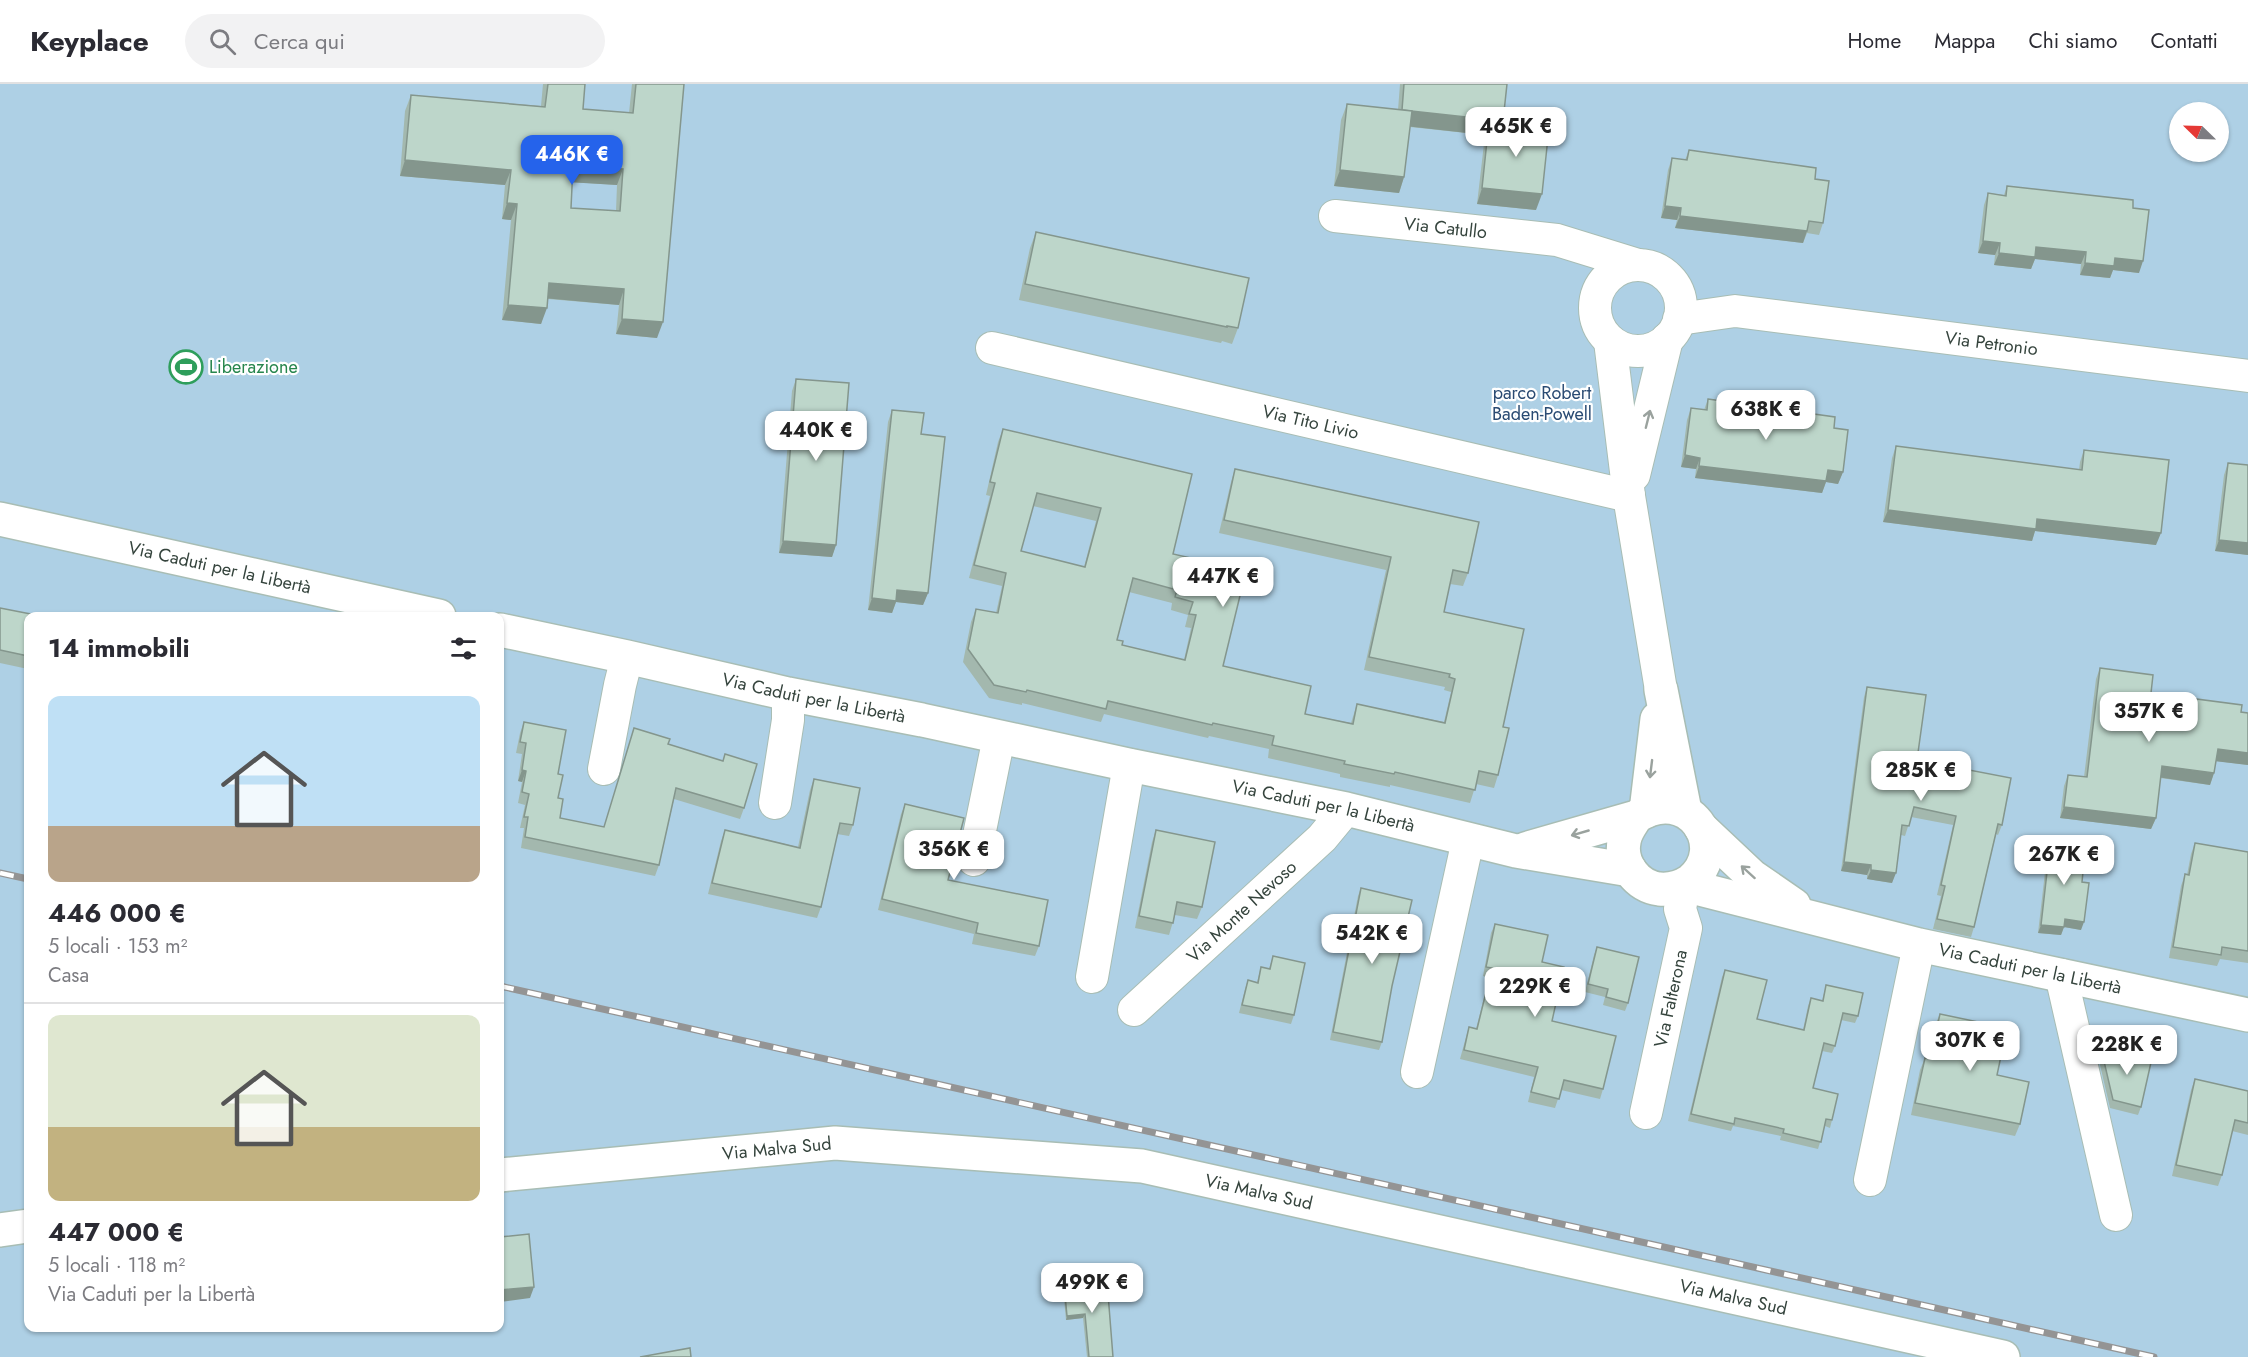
<!DOCTYPE html>
<html lang="it">
<head>
<meta charset="utf-8">
<style>
	:root { --surface:#fff; --page:#f2f2f3; --text:#2b2b33; --muted:#7c7c81; --line:#e1e1e2; --accent:#2563eb }
	body { margin:0; font-family:Jost,sans-serif; background:var(--page); color:var(--text); height:100vh; display:flex; flex-direction:column; font-size:22px; white-space:nowrap }
	* { box-sizing:border-box; margin:0 }
	p { font-size:20px; color:var(--muted) }
	.icon { flex:none; width:33px; height:33px; fill:none; stroke:currentColor; stroke-width:2; stroke-linecap:round; stroke-linejoin:round }
	.map { position:relative; flex:1; overflow:hidden }
	.details { position:absolute; left:24px; top:528px; width:480px; height:720px; display:flex; flex-direction:column; background:var(--surface); border-radius:12px; box-shadow:0 2px 4px #0004 }
	.details>* { flex:none }
	.needle { width:39px; rotate:293deg }
	.controls { position:absolute; left:2169px; top:18px; display:grid; gap:12px }
	.controls a { display:grid; place-items:center; width:60px; height:60px; border-radius:50%; background:var(--surface); box-shadow:0 2px 4px #0004; font-size:30px }
	.price { position:absolute; translate:-50% -51px; padding:0 14px; border-radius:12px; background:#fff; color:#222; font-size:20px; line-height:39px; filter:drop-shadow(0 2px 3px #0008) }
	.price::after { content:''; position:absolute; left:50%; top:36px; width:18px; height:14px; margin-left:-9px; background:inherit; clip-path:polygon(0 0,100% 0,50% 100%) }
	.price.on { background:var(--accent); color:#fff }
	ul { padding:0; list-style:none }
	li { display:grid; align-content:center; gap:12px; height:318px; padding:0 24px }
	li+li { border-top:2px solid var(--line) }
	li span { display:grid; place-items:center; height:186px; border-radius:12px; color:#555 }
	li>.icon { margin-inline-start:auto }
	span .icon { width:108px; height:108px; fill:#fffc; stroke-width:1 }
	li b { font-size:26px }
	h2 { display:flex; justify-content:space-between; align-items:center; height:72px; padding:0 24px; font-size:26px }
	header { display:flex; align-items:center; gap:36px; box-sizing:border-box; height:84px; padding:0 30px; background:var(--surface); border-bottom:2px solid var(--line) }
	header strong { font-size:28px }
	nav { display:flex; gap:33px; margin-inline-start:auto; font-size:21px }
	.search { width:420px; height:54px; background:var(--page); display:flex; align-items:center; gap:15px; box-sizing:border-box; padding:0 21px; border-radius:33px; color:var(--muted); font-size:22px }
	.map>svg:first-child { display:block }
	.green { fill:#aed0e5; fill-rule:evenodd }
	.lines { fill:none; stroke-linecap:round; stroke-linejoin:round }
	.minor-casing { stroke:#a8bdb4; stroke-width:34 }
	.tertiary-casing { stroke:#a8bdb4; stroke-width:36 }
	.minor { stroke:#fff; stroke-width:32 }
	.tertiary { stroke:#fff; stroke-width:33 }
	.rail-casing { stroke:#949494; stroke-width:7 }
	.rail { stroke:#fff; stroke-width:4.5; stroke-dasharray:14; stroke-linecap:butt }
	.wall { fill:#a3b8ae; fill-rule:evenodd }
	.shaded-wall { fill:#84968d }
	.building { fill:#bdd6ca; stroke:#84968d; stroke-width:1.5; fill-rule:evenodd }
	.oneway { stroke:#9aa29e }
	.labels { text-anchor:middle; stroke-width:4.5; stroke-linejoin:round; paint-order:stroke }
	.street-label { font-size:18px; fill:#35443d; stroke:#fff }
	.leisure-label { font-size:18px; fill:#27864d; stroke:#fff; text-anchor:start }
	.park-label { font-size:18px; fill:#2a4b73; stroke:#fff }
</style>
</head>
<body>
<header>
<strong>Keyplace</strong>
<div class="search"><svg class="icon" aria-label="search" viewBox="0 0 24 24"><circle cx="10" cy="10" r="6"/><path d="M15 15l6 6"/></svg>Cerca qui</div>
<nav><a>Home</a><a>Mappa</a><a>Chi siamo</a><a>Contatti</a></nav>
</header>
<div class="map">
<svg width="2248" height="1273" viewBox="0 0 2248 1273">
	<rect width="100%" height="100%" fill="#e5f2ed"/>
	<path class="green" d="M0,0h2248v1273h-2248zM2180,28h38v40h-38zM28,532h472v712h-472z"/>
	<g class="lines">
		<defs>
			<g id="minor">
				<path id="s1" d="M1335,132l222,24 81,25"/>
				<circle cx="1638" cy="224" r="43"/>
				<path id="s2" d="M1679,235l56,-8 513,65"/>
				<path d="M1610,257l19,155 32,194"/>
				<path id="s3" d="M992,264l637,148"/>
				<path d="M1634,391l33,-136"/>
				<path d="M604,685l16,-84 7,-28"/>
				<path d="M775,719l13,-83v-26"/>
				<path d="M974,776l25,-123"/>
				<path d="M2061,891l55,240"/>
				<path d="M1092,893l37,-212"/>
				<path id="s4" d="M1134,926l188,-172 24,-29"/>
				<path d="M1417,988l51,-232"/>
				<path id="s5" d="M1646,1029l40,-185 -6,-19 4,-24"/>
				<path d="M1870,1096l49,-235"/>
			</g>
			<g id="tertiary">
				<path id="s6" d="M0,435l439,97"/>
				<path id="s7" d="M500,546l127,27 161,37 134,26 207,45 217,44 170,42 114,19"/>
				<path d="M1661,606l24,121"/>
				<path d="M1646,727l11,-92"/>
				<path d="M1701,744l51,48 42,29"/>
				<path d="M1525,765l111,-32c51,-35 96,30 54,64 -9,6 -20,9 -31,8 -22,-3 -39,-25 -35,-47 1,-10 7,-17 12,-25"/>
				<path id="s8" d="M1684,801l235,60 329,70"/>
				<path id="s9" d="M500,1091l335,-32 307,23 861,191"/>
				<path d="M0,1146l28,-4"/>
			</g>
		</defs>
		<use href="#minor" class="minor-casing"/>
		<use href="#tertiary" class="tertiary-casing"/>
		<use href="#minor" class="minor"/>
		<use href="#tertiary" class="tertiary"/>
		<defs>
			<g id="rail">
				<path d="M0,789l28,6"/>
				<path d="M500,902l1654,371"/>
			</g>
		</defs>
		<use href="#rail" class="rail-casing"/>
		<use href="#rail" class="rail"/>
	</g>
	<g class="wall">
		<path d="M543,0h42l-2,25 46,4 3,-29h52l-27,254 -41,-4 3,-29 -71,-6 -7,25 -39,-4 9,-100 -9,-1 3,-34 -105,-9 5,-65 6,-16 130,11zM572,98l45,3 -1,26 -45,-3z"/>
		<path d="M1400,0h107l-4,40 33,86 -59,-6 8,-69 -75,-8 -6,50 -5,16 -65,-7 7,-66 6,-16 51,6z"/>
		<path d="M1689,66l126,29 8,44 -4,12 -12,-2 -4,10 -128,-15 2,-8 -16,-2 7,-48 4,-12 13,2z"/>
		<path d="M2007,102l126,22 6,65 -26,-3 -3,8 -30,-3 1,-11 -46,-5 -4,10 -37,-4 1,-10 -17,-2 6,-48 4,-12 16,2z"/>
		<path d="M1036,148l202,96 -6,16 -10,-3 -1,2 -202,-43 11,-52z"/>
		<path d="M796,295l40,166 -4,12 -53,-4 13,-162z"/>
		<path d="M1708,315l126,29 9,44 -5,12 -12,-2 -4,11 -127,-15 1,-9 -15,-2 6,-47 4,-12 13,2z"/>
		<path d="M892,326l29,24 7,159 -5,12 -27,-3 -4,11 -24,-3 20,-188z"/>
		<path d="M1003,345l170,125 30,11 20,101 82,48 46,9 6,-19 87,18 7,-30 -7,-2 1,-3 -81,-17 22,-100 -167,-37 12,-51 4,-13 233,104 -5,13 -13,-2 -6,28 59,115 -5,48 -4,13 -18,-4 -6,19 -80,-18v2l-50,-10v-3l-72,-16 1,-9 -60,-13 -1,2 -104,-24 -3,8 -79,-19v2l-33,-7 -26,-36 8,-40 5,-13 20,4 6,-27 -33,-8 21,-82 -4,-1 12,-53zM1033,422l63,15 -12,46 -63,-16zM1129,508l43,11 -1,7 17,5 -3,12 6,1 -7,32 -62,-15 -5,-5z"/>
		<path d="M1896,362l183,24 1,-8 4,-12 72,95 -121,-14 -3,10 -149,-19 9,-64z"/>
		<path d="M2228,379l20,2v90l-33,-4 9,-76z"/>
		<path d="M0,524l28,8v53l-28,-6z"/>
		<path d="M2100,584l51,25 97,20v52l-32,-4 -2,12 -4,12 -50,-7 -4,40 -5,11 -91,-11 4,-32 4,-11 16,2 12,-98z"/>
		<path d="M1867,603l50,73 85,65 -4,10 -2,-1 -22,93 -3,10 -38,-8 8,-33 -4,-1 16,-70 -42,-8 -6,19 -4,-1 -9,48 -25,-4v-4l-26,-4 23,-174z"/>
		<path d="M524,638l34,52v24l2,20 44,9 30,-99 34,16 55,17 2,-7 19,54 -4,11 -66,-20 -15,66 -4,11 -134,-28 3,-20h-4l5,-23 -7,-2 4,-21 -4,-1 4,-27 -6,-1 4,-20z"/>
		<path d="M814,695l39,46 -4,11 -12,-2 -16,73 -4,11 -109,-24 13,-53 4,-11 73,17 12,-57z"/>
		<path d="M905,720l43,76 91,66 -4,10 -63,-12 2,-10 -96,-24 23,-96z"/>
		<path d="M1156,746l46,77 -5,12 -22,-4 -6,20 -34,-7 17,-86z"/>
		<path d="M2051,753l20,23 11,22 -1,48 -17,-3 -3,8 -23,-2 10,-87z"/>
		<path d="M2195,759l53,9v111l-28,-4 -3,7 -48,-8 12,-72 4,-12 2,1 4,-21z"/>
		<path d="M1361,804l21,154 -3,8 -49,-10 28,-144z"/>
		<path d="M1495,840l47,38 10,59 51,68 -3,10 -39,-9 -6,18 -27,-6 6,-25 -74,-18 6,-22 3,-10 7,2 13,-51 -6,-2 8,-43z"/>
		<path d="M1597,863l31,56 -3,8 -22,-6 2,-8 -20,-5 9,-37z"/>
		<path d="M1273,872l21,59 -3,9 -52,-11 6,-24 3,-9 9,2 4,-15 8,2z"/>
		<path d="M1725,886l32,49 46,11 5,-24 3,-8 11,3 4,-16 32,31 -3,7 -14,-3 -6,26 -3,7 -10,-2 -9,37 19,32 -2,8 -5,-2 -7,23 -38,-9 1,-4 -48,-10 -2,5 -43,-10 34,-144z"/>
		<path d="M1940,930l57,61 23,49 -5,12 -104,-21 9,-45 5,-12 4,1 6,-34z"/>
		<path d="M2105,964l36,59 -3,8 -28,-7 -10,-43z"/>
		<path d="M2195,995l53,12v44l-16,-4 -10,44 -4,11 -46,-10 19,-86z"/>
		<path d="M1064,1200l49,73h-26l-4,-39 -17,2 -3,-32z"/>
	</g>
	<g class="shaded-wall">
		<path d="M1402,26l101,11 -5,16 -9,-15 -4,13 -89,-10z"/>
		<path d="M405,76l106,10 -6,15 -105,-9z"/>
		<path d="M573,82l50,3 -6,16 -50,-3z"/>
		<path d="M1340,86l64,7 -5,16 -65,-7z"/>
		<path d="M1482,104l60,6 -6,16 -59,-6z"/>
		<path d="M507,119l10,1 -6,16 -9,-1z"/>
		<path d="M1665,122l16,2 -4,12 -16,-2z"/>
		<path d="M1680,132l127,15 -4,12 -128,-15z"/>
		<path d="M1983,157l17,2 -5,12 -17,-2z"/>
		<path d="M2036,163l50,5 -5,12 -46,-5 -4,10 -37,-4 5,-12z"/>
		<path d="M2115,174l28,3 -4,12 -26,-3 -3,8 -30,-3 5,-12z"/>
		<path d="M549,199l75,6 -5,16 -76,-7z"/>
		<path d="M508,221l39,3 -6,16 -39,-4z"/>
		<path d="M622,235l41,3 -6,16 -41,-4z"/>
		<path d="M1685,371l15,3 -4,11 -15,-2z"/>
		<path d="M1699,382l129,4 15,2 -5,12 -12,-2 -4,11 -127,-15z"/>
		<path d="M1888,426l149,9 124,14 -5,12 -121,-14 -3,10 -149,-19z"/>
		<path d="M2219,456l29,3v12l-33,-4z"/>
		<path d="M783,457l53,4 -4,12 -53,-4z"/>
		<path d="M897,506l31,3 -5,12 -27,-3 -4,11 -24,-3 4,-12z"/>
		<path d="M2218,665l30,4v12l-34,-4z"/>
		<path d="M2162,682l52,7 -4,12 -53,-8z"/>
		<path d="M522,686l4,1 -4,11 -4,-1z"/>
		<path d="M2064,723l92,11 -5,11 -91,-11z"/>
		<path d="M1844,778l27,3 -4,10 -26,-4z"/>
		<path d="M1871,786l25,3 -4,10 -25,-4z"/>
		<path d="M2065,835l19,3 -3,8 -17,-3 -3,8 -23,-2 3,-8z"/>
		<path d="M534,1203l-4,11 -30,4v-12z"/>
		<path d="M1085,1230l-2,4 -17,2 1,-4z"/>
	</g>
	<g class="building">
		<path d="M548,0h37l-2,25 50,4 3,-29h48l-21,238 -41,-3 2,-30 -75,-6 -2,25 -39,-3 9,-101 -10,-1 4,-33 -106,-10 6,-65 134,12zM573,82l50,3 -3,42 -49,-3z"/>
		<path d="M1404,0h103l-4,37 -101,-11z"/>
		<path d="M1347,20l65,7 -8,66 -64,-7z"/>
		<path d="M1489,38l60,6 -7,66 -60,-6z"/>
		<path d="M1689,66l127,18 -1,11 14,2 -6,42 -14,-2 -2,10 -127,-15 1,-8 -16,-2 7,-48 15,2z"/>
		<path d="M2007,102l126,14v8l16,2 -6,51 -28,-3 -1,8 -29,-3 1,-11 -50,-5 -1,10 -36,-4 1,-10 -17,-2 5,-48 18,3z"/>
		<path d="M1036,148l213,46 -11,50 -11,-2v1l-202,-43z"/>
		<path d="M796,295l53,4 -13,162 -53,-4z"/>
		<path d="M1708,315l127,18 -1,11 14,2 -5,42 -15,-2 -2,11 -127,-15 1,-8 -15,-3 6,-47 16,2z"/>
		<path d="M892,326l32,3 -3,21 24,3 -17,156 -31,-3 -1,11 -24,-3z"/>
		<path d="M1003,345l189,45 -19,80 31,7 -1,4 42,10 -22,91 88,20 -6,28 48,10 4,-20 88,19 10,-44 -6,-2 1,-3 -81,-17 22,-100 -167,-37 11,-51 244,53 -11,51 -15,-3 -9,42 80,17 -21,98 6,1 -11,47 -19,-4 -4,19 -80,-18 -1,2 -50,-10 1,-3 -73,-16 2,-9 -61,-13 -1,2 -104,-24 -2,8 -79,-19 -1,2 -32,-7 -26,-36 8,-40 22,4 8,-40 -32,-8 21,-82 -5,-1zM1037,409l64,15 -16,59 -64,-16zM1133,494l44,12 -2,7 18,5 -4,12 7,1 -11,45 -63,-15 1,-4 -6,-1z"/>
		<path d="M1896,362l186,24 2,-20 85,10 -8,73 -124,-14 -1,10 -148,-19z"/>
		<path d="M2228,379l20,2v78l-29,-3z"/>
		<path d="M0,524l41,8h-13v40l-28,-6z"/>
		<path d="M2100,584l53,7 -2,18 91,12 -1,7 7,1v40l-30,-4 -4,24 -52,-7 -6,52 -92,-11 4,-32 19,2z"/>
		<path d="M1867,603l59,8 -9,65 94,18 -9,47 -4,-1 -24,103 -37,-8 8,-33 -4,-1 15,-69 -42,-9 -5,19 -7,-1 -6,48 -25,-3v-5l-27,-3z"/>
		<path d="M524,638l42,8 -8,44 5,1 -5,23 5,1 -3,19 44,9 30,-99 36,11 -2,5 55,17 2,-7 32,10 -13,44 -68,-20 -17,77 -134,-28 3,-20h-4l5,-23 -7,-2 4,-21 -4,-1 4,-27 -6,-1z"/>
		<path d="M814,695l46,9 -7,37 -13,-2 -19,84 -109,-24 13,-53 75,18z"/>
		<path d="M905,720l59,14 -16,62 100,20 -9,46 -63,-13 2,-10 -96,-24z"/>
		<path d="M1156,746l59,12 -13,65 -25,-5 -4,21 -34,-7z"/>
		<path d="M2051,753l22,3 -2,20 13,2 -2,20 7,1 -5,39 -19,-3 -1,8 -23,-2z"/>
		<path d="M2195,759l53,9v99l-26,-4 -1,8 -48,-8 12,-73 4,1z"/>
		<path d="M1361,804l51,12 -20,86 -10,56 -49,-10z"/>
		<path d="M1495,840l53,11 -6,27 22,5 -12,54 64,15 -13,53 -39,-9 -5,19 -28,-7 7,-25 -74,-17 5,-23 8,2 15,-61 -6,-1z"/>
		<path d="M1597,863l42,10 -11,46 -22,-6 2,-8 -20,-5z"/>
		<path d="M1273,872l32,7 -11,52 -52,-10 6,-25 10,3 3,-16 9,2z"/>
		<path d="M1725,886l42,10 -10,39 47,11 7,-32 12,3 3,-16 37,8 -5,23 -15,-3 -8,33 -11,-3 -11,45 25,6 -6,26 -6,-1 -5,23 -38,-9 1,-4 -49,-11 -1,6 -43,-10z"/>
		<path d="M1940,930l67,14 -10,47 32,7 -9,42 -105,-21 10,-45 5,1z"/>
		<path d="M2105,964l47,10 -11,49 -28,-7 -10,-43z"/>
		<path d="M2195,995l53,12v32l-13,-3 -13,55 -46,-10z"/>
		<path d="M529,1150l5,53 -34,3v-53z"/>
		<path d="M1107,1197l6,76h-24l-4,-43 -18,2 -3,-32z"/>
		<path d="M690,1264l1,9h-51z"/>
	</g>
	<defs><path id="oneway-shaft" d="M-6 0H5M1.5-3L5.5 0L1.5 3" fill="none" stroke-width="1.6" stroke-linecap="round" stroke-linejoin="round" transform="scale(1.5)"/></defs>
	<g class="oneway">
		<use href="#oneway-shaft" transform="translate(1648 335) rotate(-76)"/>
		<use href="#oneway-shaft" transform="translate(1651 685) rotate(97)"/>
		<use href="#oneway-shaft" transform="translate(1580 749) rotate(164)"/>
		<use href="#oneway-shaft" transform="translate(1748 788) rotate(-138)"/>
	</g>
	<defs>
		<symbol id="stadium-ring" viewBox="-11 -11 22 22"><circle r="9.5" fill="#fff" stroke="#2e9e5b" stroke-width="1.5"/><path d="M0-5a6.5 5 0 1 0 0 10a6.5 5 0 1 0 0-10ZM-3.5-1.8h7v3.6h-7Z" fill="#2e9e5b"/></symbol>
	</defs>
	<g fill-rule="evenodd">
		<use href="#stadium-ring" x="167" y="264" width="38" height="38"/>
	</g>
	<g class="labels">
		<g class="street-label">
			<text dy="6" stroke="none"><textPath href="#s1" startOffset="111">Via Catullo</textPath></text>
			<text dy="6" stroke="none"><textPath href="#s2" startOffset="315">Via Petronio</textPath></text>
			<text dy="6" stroke="none"><textPath href="#s3" startOffset="327">Via Tito Livio</textPath></text>
			<text dy="6" stroke="none"><textPath href="#s6" startOffset="225">Via Caduti per la Libertà</textPath></text>
			<text dy="6" stroke="none"><textPath href="#s7" startOffset="321">Via Caduti per la Libertà</textPath></text>
			<text dy="6" stroke="none"><textPath href="#s7" startOffset="842">Via Caduti per la Libertà</textPath></text>
			<text dy="6" stroke="none"><textPath href="#s4" startOffset="146">Via Monte Nevoso</textPath></text>
			<text dy="6" stroke="none"><textPath href="#s8" startOffset="356">Via Caduti per la Libertà</textPath></text>
			<text dy="6" stroke="none"><textPath href="#s5" startOffset="117">Via Falterona</textPath></text>
			<text dy="6" stroke="none"><textPath href="#s9" startOffset="278">Via Malva Sud</textPath></text>
			<text dy="6" stroke="none"><textPath href="#s9" startOffset="764">Via Malva Sud</textPath></text>
			<text dy="6" stroke="none"><textPath href="#s9" startOffset="1250">Via Malva Sud</textPath></text>
		</g>
		<g class="leisure-label">
			<text x="209" y="289">Liberazione</text>
		</g>
		<g class="park-label">
			<text x="1542" y="315">parco Robert<tspan x="1542" dy="21">Baden-Powell</tspan></text>
		</g>
	</g>
</svg>
<div class="controls">
<a><svg class="needle" viewBox="-14 -14 28 28"><path d="M0-13l5 13h-10z" fill="#e53935"/><path d="M0 13l5-13h-10z" fill="#7c7c81"/></svg></a>
</div>
<b class="price" style="left:1516px;top:74px">465K €</b>
<b class="price on" style="left:572px;top:102px">446K €</b>
<b class="price" style="left:1766px;top:357px">638K €</b>
<b class="price" style="left:816px;top:378px">440K €</b>
<b class="price" style="left:1223px;top:524px">447K €</b>
<b class="price" style="left:2149px;top:659px">357K €</b>
<b class="price" style="left:1921px;top:718px">285K €</b>
<b class="price" style="left:954px;top:797px">356K €</b>
<b class="price" style="left:2064px;top:802px">267K €</b>
<b class="price" style="left:1372px;top:881px">542K €</b>
<b class="price" style="left:1535px;top:934px">229K €</b>
<b class="price" style="left:1970px;top:988px">307K €</b>
<b class="price" style="left:2127px;top:992px">228K €</b>
<b class="price" style="left:1092px;top:1230px">499K €</b>
<section class="details">
<h2>14 immobili<svg class="icon" aria-label="filters" viewBox="0 0 24 24"><path d="M4 7h16M4 17h16"/><circle cx="9" cy="7" r="2"/><circle cx="15" cy="17" r="2"/></svg></h2>
<ul>
<li><span style="background:linear-gradient(#bfe0f5 70%,#b9a48a 0)"><svg class="icon" aria-label="home" viewBox="0 0 24 24"><path d="M3 11l9-7 9 7M6 9v11h12V9"/></svg></span><div><b>446 000 €</b><p>5 locali · 153 m²</p><p>Casa</p></div></li>
<li><span style="background:linear-gradient(#dfe7d0 60%,#c2b280 0)"><svg class="icon" aria-label="home" viewBox="0 0 24 24"><path d="M3 11l9-7 9 7M6 9v11h12V9"/></svg></span><div><b>447 000 €</b><p>5 locali · 118 m²</p><p>Via Caduti per la Libertà</p></div></li>
</ul>
</section>
</div>
</body>
</html>
